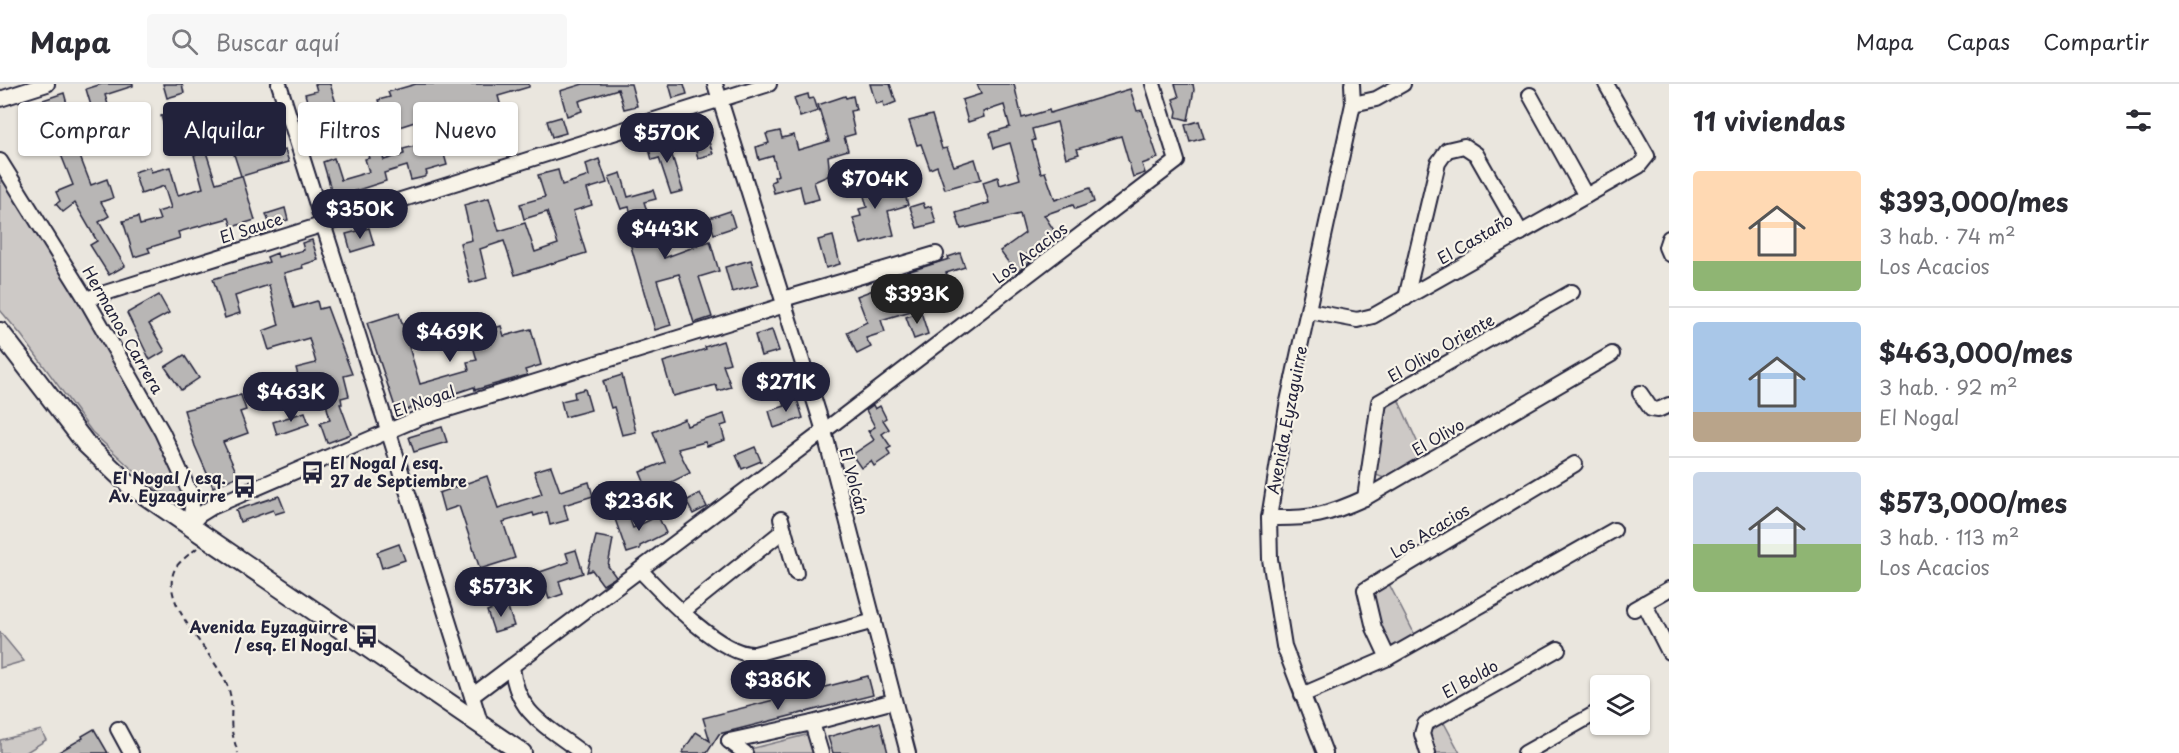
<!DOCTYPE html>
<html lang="es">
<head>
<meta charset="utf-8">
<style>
	:root { --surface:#fff; --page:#f7f7f7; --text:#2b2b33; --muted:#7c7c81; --line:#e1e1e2; --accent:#22223b }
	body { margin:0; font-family:"Playpen Sans",sans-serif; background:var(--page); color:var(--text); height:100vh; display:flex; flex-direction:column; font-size:22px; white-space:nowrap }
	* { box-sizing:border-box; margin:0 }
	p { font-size:20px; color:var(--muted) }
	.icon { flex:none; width:33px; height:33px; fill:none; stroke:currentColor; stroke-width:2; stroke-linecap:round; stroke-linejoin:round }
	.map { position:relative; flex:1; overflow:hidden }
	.panel { display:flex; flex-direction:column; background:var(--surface); width:510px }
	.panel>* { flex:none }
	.guide { position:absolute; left:18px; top:18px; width:570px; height:54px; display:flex; gap:12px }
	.controls { position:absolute; left:1590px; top:591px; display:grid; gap:12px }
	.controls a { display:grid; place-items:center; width:60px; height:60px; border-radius:6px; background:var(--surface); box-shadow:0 2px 4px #0004; font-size:30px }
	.price { position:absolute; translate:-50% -51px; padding:0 14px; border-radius:21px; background:var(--accent); color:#fff; font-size:20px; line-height:39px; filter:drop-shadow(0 2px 3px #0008) }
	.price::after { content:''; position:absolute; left:50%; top:36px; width:18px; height:14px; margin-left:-9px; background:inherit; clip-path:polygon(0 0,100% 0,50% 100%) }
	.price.selected { background:#222; color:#fff }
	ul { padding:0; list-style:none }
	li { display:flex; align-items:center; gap:18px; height:150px; padding:0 24px }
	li+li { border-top:2px solid var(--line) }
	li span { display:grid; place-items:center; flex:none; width:168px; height:120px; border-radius:6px; color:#555 }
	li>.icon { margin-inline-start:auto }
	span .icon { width:72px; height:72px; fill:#fffc; stroke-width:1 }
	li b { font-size:26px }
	h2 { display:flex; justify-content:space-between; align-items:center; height:72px; padding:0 24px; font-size:26px }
	.tag { padding:0 21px; border-radius:6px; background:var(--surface); box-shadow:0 2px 4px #0004; font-size:21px; line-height:54px }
	.tag.selected { background:var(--accent); color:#fff }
	header { display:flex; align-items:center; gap:36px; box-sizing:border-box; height:84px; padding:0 30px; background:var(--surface); border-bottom:2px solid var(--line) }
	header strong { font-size:28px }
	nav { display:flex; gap:33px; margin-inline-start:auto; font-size:21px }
	.search { width:420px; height:54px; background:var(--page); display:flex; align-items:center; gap:15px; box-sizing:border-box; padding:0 21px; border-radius:6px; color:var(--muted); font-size:22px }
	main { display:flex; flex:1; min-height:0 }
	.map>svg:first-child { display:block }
	.green { fill:#cdc9c6; stroke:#787680; stroke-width:1.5 }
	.building { fill:#b8b6b5; stroke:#22223b; stroke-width:1.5 }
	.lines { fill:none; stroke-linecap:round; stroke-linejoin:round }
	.minor-casing { stroke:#22223b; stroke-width:18 }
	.major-casing { stroke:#22223b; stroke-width:22 }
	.path { stroke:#22223b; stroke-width:2; stroke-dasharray:6 4.5; stroke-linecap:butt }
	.minor { stroke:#f7f3e8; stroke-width:14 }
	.major { stroke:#f7f3e8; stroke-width:18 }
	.labels { text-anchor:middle; stroke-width:4.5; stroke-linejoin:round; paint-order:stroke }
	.street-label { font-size:16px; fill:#22223b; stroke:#f7f3e8 }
	.poi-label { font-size:16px; font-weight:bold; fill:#22223b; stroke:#f7f3e8; text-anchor:end }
</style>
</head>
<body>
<header>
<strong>Mapa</strong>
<div class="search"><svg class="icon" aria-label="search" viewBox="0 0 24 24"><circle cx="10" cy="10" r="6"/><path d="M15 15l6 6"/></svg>Buscar aquí</div>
<nav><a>Mapa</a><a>Capas</a><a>Compartir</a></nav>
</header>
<main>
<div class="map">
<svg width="1669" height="669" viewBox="0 0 1669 669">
	<rect width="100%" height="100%" fill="#eae6de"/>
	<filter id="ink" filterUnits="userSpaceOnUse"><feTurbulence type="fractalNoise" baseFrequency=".0167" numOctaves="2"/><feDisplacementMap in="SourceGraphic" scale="12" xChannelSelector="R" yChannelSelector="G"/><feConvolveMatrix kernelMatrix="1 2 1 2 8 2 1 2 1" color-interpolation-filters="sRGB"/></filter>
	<g filter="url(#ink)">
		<g class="green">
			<path d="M0,87c29,46 193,294 183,331h-5l-31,-19 -55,-51 -70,-96 -22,-26z"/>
			<path d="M1398,315l26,58 -40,21 -8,-3 -2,-4 9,-62z"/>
			<path d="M1387,496l29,57 -25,14 -8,-11 -12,-52z"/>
			<path d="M0,548l24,29 -24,7z"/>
			<path d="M1443,637l17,32h-28l-5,-22z"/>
			<path d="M41,646l5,10 -21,13h-25v-13z"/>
			<path d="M810,650l5,19h-64l-5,-3z"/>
		</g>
		<g class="building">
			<path d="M102,0h31v2l-28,9 6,19 -16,5 -9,-30z"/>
			<path d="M163,0h19l2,9 -17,5z"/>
			<path d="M315,0h15l14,45 -12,4 -7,-22 -14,4 -6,-21 12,-3z"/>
			<path d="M416,0h113v3l-31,9 12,43 -28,8 -2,-9 -7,2 -5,-18 -23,6 3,10 -8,2 7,25 -21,6 1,3 -3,3 -13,3 -4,-14 -23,7 2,8 -31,10 2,6 -22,6 -12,-41 11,-4 7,22 28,-8 -4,-13 4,-1 -6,-20 12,-4 9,26 20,-6 -1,-5 28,-7 -7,-23 -25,8 -4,-12 -11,4 -6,-19 12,-3 -2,-5z"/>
			<path d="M583,0h48l6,22 -13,3 -6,-20 -39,12 3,10 -15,5 -7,-25z"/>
			<path d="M669,0h15l3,10 -14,4z"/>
			<path d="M870,0h20l6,18 -12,5 -1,-5 -7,2z"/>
			<path d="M977,0h37l8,34 27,-8 1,3 80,-24 7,22 5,-1 16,48 -16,6 3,9 -12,4 -12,-41 -44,13 2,5 -13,4 -9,-36 -25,7 3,11 -3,1 9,32 4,-1 10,28 35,-12 4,14 -19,7 -2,-4 -29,10 13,20 -31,20 4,7 -14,11 -16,-22 25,-18 -5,-19 -59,15 -5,-16 33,-10 -6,-21 15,-5 2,8 20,-6 -10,-36 -16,5 -4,-15 20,-6 -6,-22 -21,7 1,5 -16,5 -6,-22 19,-6z"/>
			<path d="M1175,0h18l1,6 -6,30 -12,-3 1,-6 -4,-12 6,-2z"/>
			<path d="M64,9l6,22 -24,7 -6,-21z"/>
			<path d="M808,10l1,5 5,-1 4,13 -18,6 -6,-19z"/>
			<path d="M845,12l1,2 7,-2 3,14 -6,1 5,23 -11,3 4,13 -20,6 2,19 -16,7 5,17 -15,4 -4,-17 -26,7 -3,-11 4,-2 -1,-3 4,-2 -5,-19 -14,4 -3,-13 13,-4 -3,-9 14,-3 2,7 12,-3 4,15 31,-9 -11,-36z"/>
			<path d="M178,27l5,16 5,-1 5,20 -21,6 -11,-36z"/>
			<path d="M932,31l10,34 5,-1 7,18 21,-7 6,20 -36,10 -8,-23 -7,3 -9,-25 -4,1 -8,-24z"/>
			<path d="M561,33l5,16 -14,4 -5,-16z"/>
			<path d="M1199,37l5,17 -14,4 -5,-17z"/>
			<path d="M269,46l7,23 9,-3 4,12 -47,14 13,44 -23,7 -3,-9 -51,14 2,6 -32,10 2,4 -16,5 -11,-36 15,-4 2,8 20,-5 -3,-8 14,-4 -7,-22 -23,8 -7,-22 16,-5 1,5 19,-5 8,28 25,-7 -9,-33 12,-3 10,31 25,-7 -11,-34z"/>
			<path d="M706,49l7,21 -15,4 -6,-20z"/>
			<path d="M667,55l16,52 -12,3 -12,-36 -7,2 -4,-15z"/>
			<path d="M74,57l17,44 16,-6 6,19 -12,4 8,14 -10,6 26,44 -16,9 -19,-30 7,-4 -22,-38 -12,9 -7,-8 4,-3 -4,-9 17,-7 -15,-38z"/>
			<path d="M599,75l8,24 -20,6 5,16 -19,6 13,42 -71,22 -11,-34 -24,8 7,29 -17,5 -10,-40 12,-3 -8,-35 25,-7 10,33 26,-8 10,29 23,-8 -11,-32 -23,7 -4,-15 25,-7 -7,-22 20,-5 4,15 27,-9 -3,-12z"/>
			<path d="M876,80l3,10 -10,3 7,22 29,-5 3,11 -20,6 6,24 -33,9 -8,-26 8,-2 -2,-7 8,-2 -10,-37z"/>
			<path d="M621,89l7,24 25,-7 3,9 -12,3 5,15 9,-3 5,17 -6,2 7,25 46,-17 9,30 -20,6 13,40 -18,6 -15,-49 -22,6 14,45 -16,5 -25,-87 9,-3 -10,-33 -8,2 -12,-32z"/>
			<path d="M923,119l2,5 6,-2 5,17 -19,5 -7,-21z"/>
			<path d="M285,124l3,12 -18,5 -4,-11z"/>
			<path d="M730,127l5,16 -21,7 -5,-16z"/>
			<path d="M369,144l5,17 -23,7 -5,-18z"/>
			<path d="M833,152l7,28 -14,4 -8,-28z"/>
			<path d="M312,156l6,20 -16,5 1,3 -19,5 10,35 23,-7 2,8 8,-2 25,67 -8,2 5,20 -8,2 1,6h-2l11,30 -24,9 -7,-20 10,-3 -6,-25 -6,2 -3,-11 -13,4 -6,-22 20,-5 -7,-25 -40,12 -6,-19 16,-6 -10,-40 -34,11 5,17 -15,5 -12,-39 56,-17 -2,-5 10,-4 1,4 26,-7 -2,-7z"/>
			<path d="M960,169l5,14 -19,6 3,7 -44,11 6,20 -30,9 4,12 -19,6 5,9 -14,7 -10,-22 20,-10 -10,-26 16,-6 -1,-5 6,-2v-2l71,-22 -1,-2z"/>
			<path d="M751,176l8,25 -27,7 -7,-25z"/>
			<path d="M159,211l10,18 -20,11 16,27 -15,9 -23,-47z"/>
			<path d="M921,228l7,22 -14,5 -8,-22z"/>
			<path d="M399,229l21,71 49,-14 -2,-8 10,-2 -7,-24 31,-10 3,10 27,-7 10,36 -16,5 2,5 -52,15 -1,-3 -77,26 -30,-90z"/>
			<path d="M772,246l7,21 -18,5 -6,-21z"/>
			<path d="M723,257l7,22 -7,2 8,22 -13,4 -2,-6 -43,11 -10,-34 43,-13 -1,-2z"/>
			<path d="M184,271l15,23 -18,12 -16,-23z"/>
			<path d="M622,291l14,57 -14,3 -8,-28 -3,1 -8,-27z"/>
			<path d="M585,305l6,21 -26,7 -4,-16 14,-3 -1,-6z"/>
			<path d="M241,311l5,15 -6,2 8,21 -25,9 15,34 -25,11 -18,-41 -11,-36z"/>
			<path d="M796,312l7,22 -29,10 -5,-17 16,-5 -2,-5z"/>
			<path d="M873,321l2,4 5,-3 6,12 -3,2 6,9 -7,5 9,13 -4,2 3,6 -16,11 -3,-5 -10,7 -9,-13 22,-15 -6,-9 7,-4 -9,-17z"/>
			<path d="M305,328l4,12 -32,11 -4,-13z"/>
			<path d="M724,330l3,10 -6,2 4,14 -18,6 -2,-4 -27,7 12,24 -29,14 4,8 -13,6 -12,-29 25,-10 -12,-30 32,-13 2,7z"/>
			<path d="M442,343l5,15 -33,10 -5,-15z"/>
			<path d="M755,363l6,14 -19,8 -6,-14z"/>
			<path d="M551,382l9,25 29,-9 4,14 -29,9 4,15 -18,5 -3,-13 -13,4 -1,-3 -30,9 12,36 -35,11 -21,-63 -15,5 -5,-18 48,-17 11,32 44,-14 -8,-23z"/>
			<path d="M700,409l7,14 -14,7 -7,-13z"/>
			<path d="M279,412l6,15 -10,3 -2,-4 -33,12 -4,-12z"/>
			<path d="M628,430l5,14 25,-12 8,17 -26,13v3l-13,4 -12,-34z"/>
			<path d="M596,452l17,3 -5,27 8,11 -13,8 -11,-15 -5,2z"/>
			<path d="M399,460l6,16 -23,8 -5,-16z"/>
			<path d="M576,466l7,23 -24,8 4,13 -14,5 -9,-27 29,-10 -3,-9z"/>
			<path d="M507,520l7,22 -20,6 -7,-21z"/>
			<path d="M868,592l5,19 -154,39 -12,19h-25l14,-21 14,9 -7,-23z"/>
			<path d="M880,638l8,31h-55l-5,-16z"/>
			<path d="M94,645l14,24h-51l26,-15 -1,-2z"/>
		</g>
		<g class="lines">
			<defs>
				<g id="minor">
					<path d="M279,0l202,641"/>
					<path d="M715,0l109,347 84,322"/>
					<path d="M1530,11l56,101"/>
					<path d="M0,15l47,-15"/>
					<path d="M1353,20l23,-5 27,-15"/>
					<path d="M0,77l86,138 76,133 28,61 2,14 -2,18"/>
					<path d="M1669,154l-3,9 3,7"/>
					<path d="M1406,214l32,-135 9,-13 17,-4 12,8 45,79"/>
					<path d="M86,215l683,-215"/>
					<path d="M783,215l153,-45"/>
					<path d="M1309,227l48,9 16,-4 266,-150 8,-10 -41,-72"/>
					<path d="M1640,309l11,16 7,1 11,-5"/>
					<path d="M1365,414l14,-96 193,-110"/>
					<path d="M1269,434c42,1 59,-3 96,-20l247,-144"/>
					<path d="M781,435l15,54"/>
					<path d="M190,441l9,-10 13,-8 207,-89 366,-113"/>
					<path d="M640,486c23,24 81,87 115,84l119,-33"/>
					<path d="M1644,519l25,49"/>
					<path d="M1634,525l35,-20"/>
					<path d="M682,528l102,-82"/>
					<path d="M1388,574l-14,-30 -9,-38 210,-126"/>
					<path d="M512,583c5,48 35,59 70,86"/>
					<path d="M1302,611l86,-37 226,-128"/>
					<path d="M472,612l352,-265 353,-270 -24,-77"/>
					<path d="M812,639l9,30"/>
					<path d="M118,645l13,24"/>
					<path d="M729,657l83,-18 82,-22"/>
					<path d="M729,657l16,12"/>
					<path d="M1325,669l-41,-107 -14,-87 -1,-41 18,-112 66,-302 -1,-20"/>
					<path d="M1428,669l-6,-19 3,-10 133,-75"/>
					<path d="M1525,669l71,-40"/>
				</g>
				<path id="major" d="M0,248l86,112 41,39 395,270"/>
			</defs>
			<use href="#minor" class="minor-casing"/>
			<use href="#major" class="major-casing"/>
			<path class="path" d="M197,464c-7,6 -16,12 -21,19 -22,37 47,92 54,127 3,11 0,25 2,37 1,7 4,15 6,22"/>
			<use href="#minor" class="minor"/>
			<use href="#major" class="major"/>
		</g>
	</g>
	<defs>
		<symbol id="bus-bare" viewBox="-9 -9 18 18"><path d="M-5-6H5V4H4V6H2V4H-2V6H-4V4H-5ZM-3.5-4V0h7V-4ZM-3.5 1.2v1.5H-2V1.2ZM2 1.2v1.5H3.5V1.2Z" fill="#22223b" stroke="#f7f3e8" stroke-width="2.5" paint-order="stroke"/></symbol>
	</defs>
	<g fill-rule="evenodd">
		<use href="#bus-bare" x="296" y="372" width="33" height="33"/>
		<use href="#bus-bare" x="228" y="386" width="33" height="33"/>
		<use href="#bus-bare" x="350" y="536" width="33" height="33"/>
	</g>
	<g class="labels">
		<g class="street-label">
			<text transform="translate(251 144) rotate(-18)" y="6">El Sauce</text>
			<text transform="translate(1475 155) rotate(-30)" y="6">El Castaño</text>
			<text transform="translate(1030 169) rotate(-37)" y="6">Los Acacios</text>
			<text transform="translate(123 246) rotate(60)" y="6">Hermanos Carrera</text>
			<text transform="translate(1441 264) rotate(-30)" y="6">El Olivo Oriente</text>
			<text transform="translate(424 317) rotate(-19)" y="6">El Nogal</text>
			<text transform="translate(1287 336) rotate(-79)" y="6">Avenida Eyzaguirre</text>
			<text transform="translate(1438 353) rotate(-30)" y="6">El Olivo</text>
			<text transform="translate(854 397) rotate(75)" y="6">El Volcán</text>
			<text transform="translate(1430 447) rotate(-31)" y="6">Los Acacios</text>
			<text transform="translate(1470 595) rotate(-29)" y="6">El Boldo</text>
		</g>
		<g class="poi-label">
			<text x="330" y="385" text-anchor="start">El Nogal / esq.<tspan x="330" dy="18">27 de Septiembre</tspan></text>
			<text x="226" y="400">El Nogal / esq.<tspan x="226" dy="18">Av. Eyzaguirre</tspan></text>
			<text x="348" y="549">Avenida Eyzaguirre<tspan x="348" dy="18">/ esq. El Nogal</tspan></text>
		</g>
	</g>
</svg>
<div class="controls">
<a><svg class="icon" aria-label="layers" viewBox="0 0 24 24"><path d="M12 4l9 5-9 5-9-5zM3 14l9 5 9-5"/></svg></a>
</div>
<b class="price" style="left:667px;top:80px">$570K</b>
<b class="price" style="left:875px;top:126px">$704K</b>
<b class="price" style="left:360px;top:156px">$350K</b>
<b class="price" style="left:665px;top:176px">$443K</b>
<b class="price selected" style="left:917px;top:241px">$393K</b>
<b class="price" style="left:450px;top:279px">$469K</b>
<b class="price" style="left:786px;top:329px">$271K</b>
<b class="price" style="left:291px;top:339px">$463K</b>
<b class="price" style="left:639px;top:448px">$236K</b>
<b class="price" style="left:501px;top:534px">$573K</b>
<b class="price" style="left:778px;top:627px">$386K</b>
<div class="guide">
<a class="tag">Comprar</a>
<a class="tag selected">Alquilar</a>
<a class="tag">Filtros</a>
<a class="tag">Nuevo</a>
</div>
</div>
<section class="panel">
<h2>11 viviendas<svg class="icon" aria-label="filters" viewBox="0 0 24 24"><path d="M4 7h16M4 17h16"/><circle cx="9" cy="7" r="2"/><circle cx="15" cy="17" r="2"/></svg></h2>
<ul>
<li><span style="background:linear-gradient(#ffd9b3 75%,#8fb573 0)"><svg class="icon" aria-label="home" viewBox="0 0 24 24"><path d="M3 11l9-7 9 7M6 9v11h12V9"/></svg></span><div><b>$393,000/mes</b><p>3 hab. · 74 m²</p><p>Los Acacios</p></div></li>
<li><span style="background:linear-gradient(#a9c7e8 75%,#b9a48a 0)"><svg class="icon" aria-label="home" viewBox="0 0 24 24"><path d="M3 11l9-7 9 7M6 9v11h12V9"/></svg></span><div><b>$463,000/mes</b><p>3 hab. · 92 m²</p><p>El Nogal</p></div></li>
<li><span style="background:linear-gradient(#c9d6e8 60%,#8fb573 0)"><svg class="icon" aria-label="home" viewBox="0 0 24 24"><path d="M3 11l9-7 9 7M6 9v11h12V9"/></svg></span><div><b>$573,000/mes</b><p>3 hab. · 113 m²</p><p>Los Acacios</p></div></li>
</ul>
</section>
</main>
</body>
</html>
